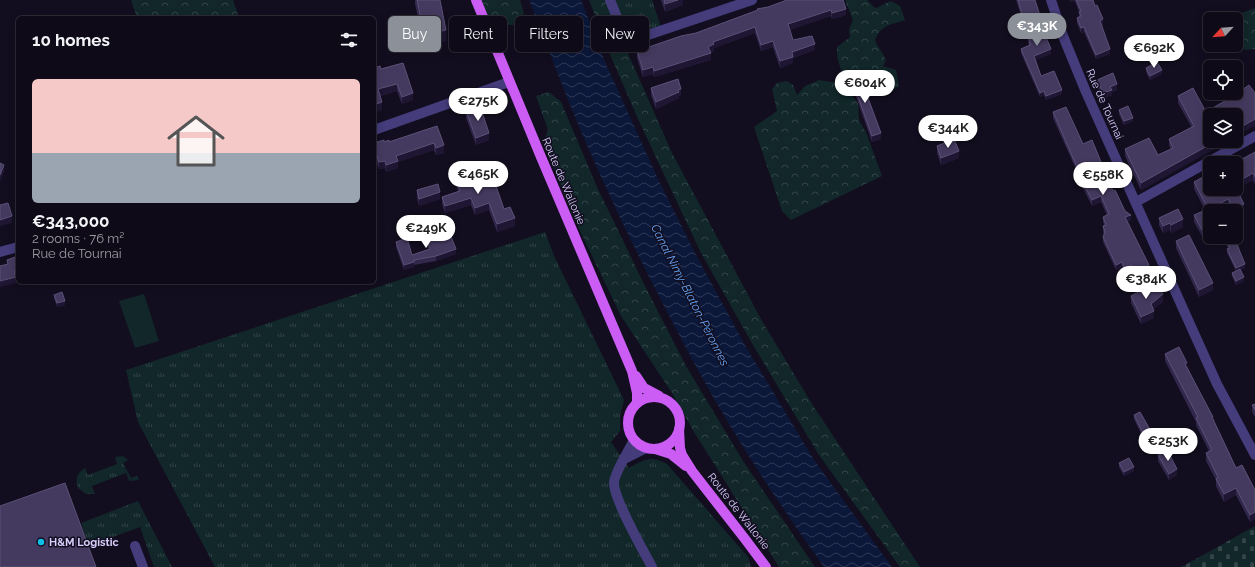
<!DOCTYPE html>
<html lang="en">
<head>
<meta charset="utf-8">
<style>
	:root { --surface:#0e0a17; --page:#171320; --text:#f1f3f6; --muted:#9b9aa1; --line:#2e2b36; --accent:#8c9099 }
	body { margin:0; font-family:Raleway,sans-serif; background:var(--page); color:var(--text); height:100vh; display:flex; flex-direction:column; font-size:15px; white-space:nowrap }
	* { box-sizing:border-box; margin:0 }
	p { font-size:13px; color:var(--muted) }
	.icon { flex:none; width:22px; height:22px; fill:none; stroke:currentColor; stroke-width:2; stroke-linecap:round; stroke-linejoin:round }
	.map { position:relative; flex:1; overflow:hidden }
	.sheet { position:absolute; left:16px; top:16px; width:360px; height:268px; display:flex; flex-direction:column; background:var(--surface); border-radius:6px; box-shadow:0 2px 10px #0003,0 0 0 1px var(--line) }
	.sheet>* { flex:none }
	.hud { position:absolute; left:388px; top:16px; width:380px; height:36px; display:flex; gap:8px }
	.needle { width:26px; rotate:244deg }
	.buttons { position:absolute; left:1203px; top:12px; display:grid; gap:8px }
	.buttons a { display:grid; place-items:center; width:40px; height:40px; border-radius:6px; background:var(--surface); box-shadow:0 2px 10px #0003,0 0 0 1px var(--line); font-size:20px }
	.price { position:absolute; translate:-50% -34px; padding:0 9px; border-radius:14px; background:#fff; color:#222; font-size:13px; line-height:26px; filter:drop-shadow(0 1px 2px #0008) }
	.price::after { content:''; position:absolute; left:50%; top:24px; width:12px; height:9px; margin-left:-6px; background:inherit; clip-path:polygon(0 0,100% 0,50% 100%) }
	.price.current { background:var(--accent); color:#fff }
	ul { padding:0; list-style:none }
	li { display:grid; align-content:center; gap:8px; height:212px; padding:0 16px }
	li span { display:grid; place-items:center; height:124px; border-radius:6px; color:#555 }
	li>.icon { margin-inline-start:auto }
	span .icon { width:72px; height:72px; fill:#fffc; stroke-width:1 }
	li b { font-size:17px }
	h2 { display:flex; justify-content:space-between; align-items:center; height:48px; padding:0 16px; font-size:17px }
	.chip { padding:0 14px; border-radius:6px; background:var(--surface); box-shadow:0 2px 10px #0003,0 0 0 1px var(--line); font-size:14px; line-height:36px }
	.chip.current { background:var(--accent); color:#fff }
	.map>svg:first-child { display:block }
	.grass { fill:url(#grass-tufts) }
	.forest { fill:url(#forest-crowns) }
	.cemetery { fill:url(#cemetery-stones) }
	.pitch { fill:#112729 }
	.water { fill:url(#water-waves) }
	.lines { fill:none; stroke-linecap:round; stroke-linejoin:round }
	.minor { stroke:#443c7b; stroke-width:10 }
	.major { stroke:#cb5df5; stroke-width:10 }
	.wall { fill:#32284c }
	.shaded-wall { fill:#1e1632 }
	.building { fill:#443a5f; stroke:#5b5178 }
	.poi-dot { fill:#0ebee9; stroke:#120e1f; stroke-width:1.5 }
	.labels { text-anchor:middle; stroke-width:3; stroke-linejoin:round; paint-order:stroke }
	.street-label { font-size:11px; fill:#d8cffc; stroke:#120e1f }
	.poi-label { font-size:11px; font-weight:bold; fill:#d8cffc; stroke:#120e1f; text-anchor:start }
	.water-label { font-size:12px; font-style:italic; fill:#63a4f6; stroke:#120e1f }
</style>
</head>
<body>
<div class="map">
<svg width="1255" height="567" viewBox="0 0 1255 567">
	<defs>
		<pattern id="grass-tufts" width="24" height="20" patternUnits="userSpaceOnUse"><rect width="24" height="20" fill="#112729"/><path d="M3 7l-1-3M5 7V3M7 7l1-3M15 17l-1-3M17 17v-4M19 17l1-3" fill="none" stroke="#334549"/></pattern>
		<pattern id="forest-crowns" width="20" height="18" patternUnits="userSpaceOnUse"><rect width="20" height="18" fill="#112729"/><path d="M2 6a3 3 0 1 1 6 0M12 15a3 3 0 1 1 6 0" fill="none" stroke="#334549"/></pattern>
		<pattern id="cemetery-stones" width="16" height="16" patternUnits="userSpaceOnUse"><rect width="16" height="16" fill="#112729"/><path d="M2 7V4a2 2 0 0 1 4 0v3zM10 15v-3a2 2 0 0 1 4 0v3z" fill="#334549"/></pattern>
		<pattern id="water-waves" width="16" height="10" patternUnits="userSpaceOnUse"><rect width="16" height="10" fill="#0c183a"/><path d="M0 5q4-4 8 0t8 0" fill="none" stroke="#2f3957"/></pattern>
	</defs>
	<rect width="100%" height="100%" fill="#120e1f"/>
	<g class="grass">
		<path d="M610,0h42l10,30 -35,12z"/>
		<path d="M545,232l10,26 69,142 -4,16v15l-9,11 18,26c16,-9 21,-13 38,-4l81,93 3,10h-536l-77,-145 -12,-52z"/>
		<path d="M123,456l5,4 -5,3 8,15 6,-2 2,4 -10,1 -3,-8 -34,13 3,8h-9l-8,-6c-3,-9 -1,-15 7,-20l3,7 29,-11 -2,-7z"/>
		<path d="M138,501l34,66h-18l-14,-40 -51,19 -8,-23z"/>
	</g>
	<g class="forest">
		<path d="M131,0h102l6,18h-102z"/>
		<path d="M476,0h44l4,14 -11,11h-15l-18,-14z"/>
		<path d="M589,0h21l17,42 -1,7 46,104 90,168 50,83 108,163h-20l-81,-112 -66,-110 -53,-94 -62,-132 -26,-60z"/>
		<path d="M845,0h22l8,8c6,-1 10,-5 16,-7l9,5 5,14c-15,5 -24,5 -30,20 3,8 8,13 11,20l-3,6 13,4 3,16 -12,8 -6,-3 -3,-6 -4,-3c-17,21 -32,-6 -36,-22 -1,-4 -1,-9 -1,-13l13,-10 -1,-8 4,-9z"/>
		<path d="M1255,8v41l-10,1 -9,-8v-23h-10z"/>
		<path d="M819,80l14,2 19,13 6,9 1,16 7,12 16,44 -91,44 -9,-9 -28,-84 23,-16 -5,-22 5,-6 10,-2 6,4 4,10 8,-9z"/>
		<path d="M549,92l12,10 36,85 47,97 42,82 57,95 72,106h-36l-85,-135 -22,-39 -51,-77 -51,-106 -26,-69 4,-11 -12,-34z"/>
	</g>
	<path class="cemetery" d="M1255,526v41h-75l5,-2z"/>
	<path class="pitch" d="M144,294l15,47 -24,7 -16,-47z"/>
	<path class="water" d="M529,0h52l25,64 52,115 38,76 50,92 68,113 78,107h-68c-45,-63 -88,-128 -125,-195 -39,-72 -76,-145 -109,-220 -22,-50 -41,-101 -61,-152z"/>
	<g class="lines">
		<g class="minor">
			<path d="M610,0l17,42 125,-42"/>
			<path d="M1051,0l12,36 23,56 103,230 28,62 38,71"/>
			<path d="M374,130l135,-48"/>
			<path d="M1136,202l119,-66"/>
			<path d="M0,252l18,-5"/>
			<path d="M634,440c-5,10 -19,32 -20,42 -1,16 29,68 38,85"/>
			<path d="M624,459l22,-11"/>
			<path d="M135,546l8,21"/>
		</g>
		<g class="major">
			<path d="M476,0l65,157 91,214 5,22v10"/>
			<path d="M636,376l8,12 15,8"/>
			<circle cx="654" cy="423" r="26"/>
			<path d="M679,429l1,19 2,7 10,16 53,68 21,28"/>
			<path d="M655,449l16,5 15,12"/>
		</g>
	</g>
	<g class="wall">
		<path d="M415,0h25l6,41 -22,5 -9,-42z"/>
		<path d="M661,0h22v5l-18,7z"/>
		<path d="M843,0l3,15 -14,4 -1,-3 -42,14 4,10 22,10 -22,8v5l-13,5 -7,-21 -12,4 -6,-18 -41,15v3l-3,1v8l-57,17 -1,-3 -10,3 -6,-19v-7l59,-18 61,-23v-1z"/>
		<path d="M1016,0h19l9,32 7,22 -16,6 6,16 21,18 -16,6 -2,-5 -4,2 -19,-44v-4l8,-3 -2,-14 -5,2 -3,-10v-5l3,-1z"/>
		<path d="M1070,0h23l2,6 8,18 -1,1 8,29 -14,5 -12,-27 -3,1 -4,-10v-5l2,-1v-5l-4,-11 -4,1z"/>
		<path d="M403,63l10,37 -11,4 -5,-13 -17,5 2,14 -8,2 7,-43z"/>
		<path d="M1146,68l16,6 -12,6 -4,-8z"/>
		<path d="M850,74l31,65 -9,3 -22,-62z"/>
		<path d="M1097,80l20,10 -5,2v3l-9,4 -6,-13z"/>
		<path d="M651,88l30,7 -2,1v2l-23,11 -5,-14z"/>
		<path d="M1178,96l28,16 4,29h18l-87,49 -16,-34v-7l33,6 13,-6 -2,-3v-7l23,-11 -14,-25z"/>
		<path d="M1119,110l14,11 -9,4 -5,-11z"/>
		<path d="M466,111l14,2 9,27 -13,5 -10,-27z"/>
		<path d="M1053,112l30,32 30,47 12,20 6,9 -4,2 22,48 -14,7 -3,-7 -8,4 -2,-6 -6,2 -13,-28v-5l1,-2 -1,-3v-6h2l-2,-4v-5l4,-2 -6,-13 -9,4 -13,-26v-4l-26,-58z"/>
		<path d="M437,126l7,27 -8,2 -2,-5 -36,12v6l-12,4 -1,-4 -6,1 -5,-15v-11l15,-1z"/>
		<path d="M937,146l22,12 -18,7 -4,-12z"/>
		<path d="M1255,152v32l-2,-4 -17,9 8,21 -12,1 -4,-6 -18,6v21l-8,4 -8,-14v-7l11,-5 -11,-21v-7l16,7z"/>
		<path d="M453,169l11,1 16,18 24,21 11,17 -18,6 -8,-22 -14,5 -4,-10 -26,8 -3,-9v-7l16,-6 -5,-15z"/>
		<path d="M18,188v14l-2,-7v-6z"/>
		<path d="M417,190l23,9 -21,7 -2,-8z"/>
		<path d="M1159,218l24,9 -12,6 -1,-3 -7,3 -4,-8z"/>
		<path d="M1226,240l19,28 -5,2 4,11 -8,4 -4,-9v-3l4,-2 -9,-18v-4h1l-2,-6z"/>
		<path d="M1176,241l37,49 -14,7 -23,-49z"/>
		<path d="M396,242l16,13 16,-6 -1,-6 29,11 -20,7 -22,4v2l-10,3 -8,-23z"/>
		<path d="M1145,293l18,9 -10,7 1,9 -13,6 -10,-21v-7z"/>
		<path d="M54,295l11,10 -8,2 -3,-9z"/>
		<path d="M1165,354l22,12 49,102 19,22v29l-5,3 -14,-27 -12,7 -8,-16v-6l-10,-19v-8l3,-2 -13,-26v-3l-31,-61z"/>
		<path d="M1255,404v13l-3,-5v-7z"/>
		<path d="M1134,415l22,29 -8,4 -14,-29z"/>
		<path d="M1158,455l19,20 -8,5 -11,-19z"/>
		<path d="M1119,463l15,8 -10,5 -5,-9z"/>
	</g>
	<g class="shaded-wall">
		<path d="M678,0h5v5l-18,7v-8z"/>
		<path d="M1071,0h4v1l-4,1z"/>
		<path d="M846,9v6l-14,4v-6z"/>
		<path d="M831,10v6l-43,15v-7z"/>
		<path d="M1103,19v5l-3,1v-4z"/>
		<path d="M755,27v6l-41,15v3l-6,2v-6l5,-5z"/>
		<path d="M1084,27v5l-3,1v-5z"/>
		<path d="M1027,28v4l-5,2v-5z"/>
		<path d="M446,30v11l-22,5v-11z"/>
		<path d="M773,41v6l-12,4v-6z"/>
		<path d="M815,44v6l-22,8v5l-13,5v-7l12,-9z"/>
		<path d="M1051,49v5l-17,6v-4z"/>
		<path d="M1110,49v5l-14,5v-4z"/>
		<path d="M711,53v7l-57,17v-6z"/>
		<path d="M653,67v7l-10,3v-7z"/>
		<path d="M1162,70v4l-12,6v-4z"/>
		<path d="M397,84v7l-19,5v-7z"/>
		<path d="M1117,84v6l-5,2v3l-9,4v-6l7,-6z"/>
		<path d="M681,89v6l-2,1v2l-23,11v-7z"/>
		<path d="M1062,90v4l-16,6v-4z"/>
		<path d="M1044,91v4l-4,2v-4z"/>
		<path d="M413,93v7l-11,4v-7z"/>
		<path d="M382,102v8l-8,2v-7z"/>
		<path d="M1133,118v3l-9,4v-4z"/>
		<path d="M1255,119v7l-19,10v-6z"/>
		<path d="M489,133v7l-13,5v-7z"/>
		<path d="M881,133v6l-9,3v-6z"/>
		<path d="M1216,141h12l-87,49v-7z"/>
		<path d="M434,143v7l-36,12v6l-12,4v-7l10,-9z"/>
		<path d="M444,145v8l-8,2v-7z"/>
		<path d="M959,151v7l-18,7v-7z"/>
		<path d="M385,161v7l-6,1v-7z"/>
		<path d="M4,165v7l-4,10v-7z"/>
		<path d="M1253,173v7l-19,11 2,-2v-6z"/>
		<path d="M440,192v7l-21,7v-7z"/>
		<path d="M1101,196v6l-9,4v-6z"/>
		<path d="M471,198v7l-26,8v-7z"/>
		<path d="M1228,199v6l-9,6h-9v5l-1,-6z"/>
		<path d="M489,203v7l-14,5v-7z"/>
		<path d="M1244,204v6l-8,5v-4h-2v-2z"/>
		<path d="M1131,215v5l-6,3v-6z"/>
		<path d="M12,216v7l-12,3v-6z"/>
		<path d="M515,218v8l-18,6v-8z"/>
		<path d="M1183,219v8l-12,6v-8z"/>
		<path d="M1170,223v7l-7,3v-7z"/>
		<path d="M1210,226v6l-8,4v-6z"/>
		<path d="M456,249v5l-20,7v-5z"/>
		<path d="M414,262v5l-10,3v-5z"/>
		<path d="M1122,262v6l-6,2v-5z"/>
		<path d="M1245,264v4l-9,4v-4z"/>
		<path d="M1132,265v5l-8,4v-6z"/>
		<path d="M1149,265v5l-14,7v-6z"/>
		<path d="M18,268v9h-2v6l-16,4v-6l14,-10z"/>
		<path d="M1244,277v4l-8,4v-4z"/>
		<path d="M1213,283v7l-14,7v-7z"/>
		<path d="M1163,294v8l-12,9v-7z"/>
		<path d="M65,301v4l-8,2v-4z"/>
		<path d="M1154,311v7l-13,6v-7z"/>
		<path d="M1156,440v4l-8,4v-4z"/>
		<path d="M1134,467v4l-10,5v-4z"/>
		<path d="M1177,469v6l-8,5v-6z"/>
		<path d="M1236,488v7l-12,7v-8z"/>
		<path d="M1255,512v7l-5,3v-7z"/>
	</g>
	<g class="building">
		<path d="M417,0h23l6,30 -22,5z"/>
		<path d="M664,0h14l-13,4z"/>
		<path d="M787,0h56l3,9 -14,4 -1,-3 -43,14 5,16 19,-4 3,8 -23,8 1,5 -13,4 -7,-20 -12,4 -6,-18 -42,15 1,2 -6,3 3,6 -57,18 -1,-4 -10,3 -6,-19 44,-15 15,-3 62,-23 -1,-1 11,-2z"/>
		<path d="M1018,0h17l9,28h-2l9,21 -17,7 7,20 13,-5 8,19 -16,6 -2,-5 -4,2 -19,-44 9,-4 -3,-17 -5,1 -3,-10 4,-1z"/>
		<path d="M1076,0h17l2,6 2,-1 6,14 -3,2 10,28 -14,6 -12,-28 -3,1 -4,-10 4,-2 -2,-4 2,-1z"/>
		<path d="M1157,62l5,8 -12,6 -4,-8z"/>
		<path d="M403,63l10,30 -11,4 -5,-13 -19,5 4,13 -8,3v-37l6,-2 1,3z"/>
		<path d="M858,71l23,62 -9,3 -22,-62z"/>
		<path d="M1113,73l4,11 -7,3 2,3 -9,3 -6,-13z"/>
		<path d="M678,79l3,10 -3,1 1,2 -23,10 -5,-14z"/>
		<path d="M1249,85l6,8v26l-19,11v-15h-26v26h6l-75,42 -16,-34 24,-11 9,17 15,-7 -4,-9 25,-13 -16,-30 15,-8 13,24 29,-17z"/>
		<path d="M1128,106l5,12 -9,3 -5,-11z"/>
		<path d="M478,107l2,6 2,-1 7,21 -13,5 -10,-27z"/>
		<path d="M1066,107l17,37 9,-4 21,51 2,-1 10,21 6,4 -6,2 24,48 -14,6 -3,-6 -8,3 -2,-6 -6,3 -13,-28 2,-5 -2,-6 3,-1 -3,-8 6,-3 -8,-18 -9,4 -13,-25 1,-1 -27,-62z"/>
		<path d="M437,126l7,19 -8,3 -2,-5 -38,13 2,5 -12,4 -1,-4 -6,1 -5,-15v-4l10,-3v2l5,-2v2z"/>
		<path d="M954,139l5,12 -18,7 -4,-12z"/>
		<path d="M1255,152v25l-2,-4 -17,10v-20h-1z"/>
		<path d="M0,163l4,2 -4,10z"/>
		<path d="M463,165l1,5 9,-3 7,21 15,-5 9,26 6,-2 5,11 -18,6 -8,-21 -14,5 -4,-10 -26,8 -3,-9 18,-6 -7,-22z"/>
		<path d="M1210,173v16h26v-1l8,16 -10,5 -6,-10 -19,11 1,2v14l-8,4 -8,-15 14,-6 -14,-27z"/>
		<path d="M438,184l2,8 -21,7 -2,-9z"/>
		<path d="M18,188v8l-2,-7z"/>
		<path d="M8,203l4,13 -12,4v-15z"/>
		<path d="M1178,209l5,10 -12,6 -1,-2 -7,3 -4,-8z"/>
		<path d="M450,234l6,15 -20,7 -22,4v2l-10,3 -8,-23 11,-4 5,17 18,-6 -3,-6 4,-2z"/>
		<path d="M1189,235l24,48 -14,7 -23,-49z"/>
		<path d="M1231,237h3l11,27 -9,4 -9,-19 3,-1 -4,-8z"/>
		<path d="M18,256v14l-4,1 2,6 -16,4v-15l8,-2 -1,-4z"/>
		<path d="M1240,269l4,8 -8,4 -4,-8z"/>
		<path d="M1156,285l7,9 -12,10 3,7 -13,6 -10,-21 13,-7 1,4z"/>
		<path d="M62,292l3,9 -8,2 -3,-8z"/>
		<path d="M1179,347l8,16 -2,1 28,53h-1l24,51 6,-3 13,25v22l-5,3 -14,-27 -12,6 -8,-15 2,-2 -12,-24 6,-3 -16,-32 2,-1 -33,-63z"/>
		<path d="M1255,404v6l-3,-5z"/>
		<path d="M1140,412l16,28 -8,4 -14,-29z"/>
		<path d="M1167,450l10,19 -8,5 -11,-19z"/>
		<path d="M1129,458l5,9 -10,5 -5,-9z"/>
		<path d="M65,483l31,84h-96v-61z"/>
	</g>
	<circle class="poi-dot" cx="41" cy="542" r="4"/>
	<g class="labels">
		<g class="street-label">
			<text transform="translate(1105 104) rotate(66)" y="4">Rue de Tournai</text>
			<text transform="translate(564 181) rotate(67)" y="4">Route de Wallonie</text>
			<text transform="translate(739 511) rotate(52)" y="4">Route de Wallonie</text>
		</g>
		<g class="poi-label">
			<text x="49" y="546">H&amp;M Logistic</text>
		</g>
		<g class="water-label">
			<text transform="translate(690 295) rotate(63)" y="4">Canal Nimy-Blaton-Péronnes</text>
		</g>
	</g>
</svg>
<div class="buttons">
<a><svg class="needle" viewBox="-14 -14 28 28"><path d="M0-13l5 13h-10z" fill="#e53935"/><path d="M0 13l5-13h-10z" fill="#9b9aa1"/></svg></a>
<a><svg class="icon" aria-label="locate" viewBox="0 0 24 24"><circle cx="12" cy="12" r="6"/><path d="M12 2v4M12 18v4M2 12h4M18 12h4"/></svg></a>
<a><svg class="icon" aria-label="layers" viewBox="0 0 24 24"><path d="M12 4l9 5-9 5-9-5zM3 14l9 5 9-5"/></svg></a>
<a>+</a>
<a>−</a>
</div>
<b class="price current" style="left:1037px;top:47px">€343K</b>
<b class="price" style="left:1154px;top:69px">€692K</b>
<b class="price" style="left:865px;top:104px">€604K</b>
<b class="price" style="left:478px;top:122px">€275K</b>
<b class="price" style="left:948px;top:149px">€344K</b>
<b class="price" style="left:478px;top:195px">€465K</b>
<b class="price" style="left:1103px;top:196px">€558K</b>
<b class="price" style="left:426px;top:249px">€249K</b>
<b class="price" style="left:1146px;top:300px">€384K</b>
<b class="price" style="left:1168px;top:462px">€253K</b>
<div class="hud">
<a class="chip current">Buy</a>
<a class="chip">Rent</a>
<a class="chip">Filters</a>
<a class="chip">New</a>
</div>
<section class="sheet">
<h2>10 homes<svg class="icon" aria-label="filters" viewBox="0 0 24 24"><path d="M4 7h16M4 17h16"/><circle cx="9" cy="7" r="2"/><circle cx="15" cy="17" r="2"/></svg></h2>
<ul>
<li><span style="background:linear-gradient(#f6c9c9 60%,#9aa5b1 0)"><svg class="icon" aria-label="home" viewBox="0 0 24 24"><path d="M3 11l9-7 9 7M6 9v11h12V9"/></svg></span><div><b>€343,000</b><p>2 rooms · 76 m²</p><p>Rue de Tournai</p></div></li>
</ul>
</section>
</div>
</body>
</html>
